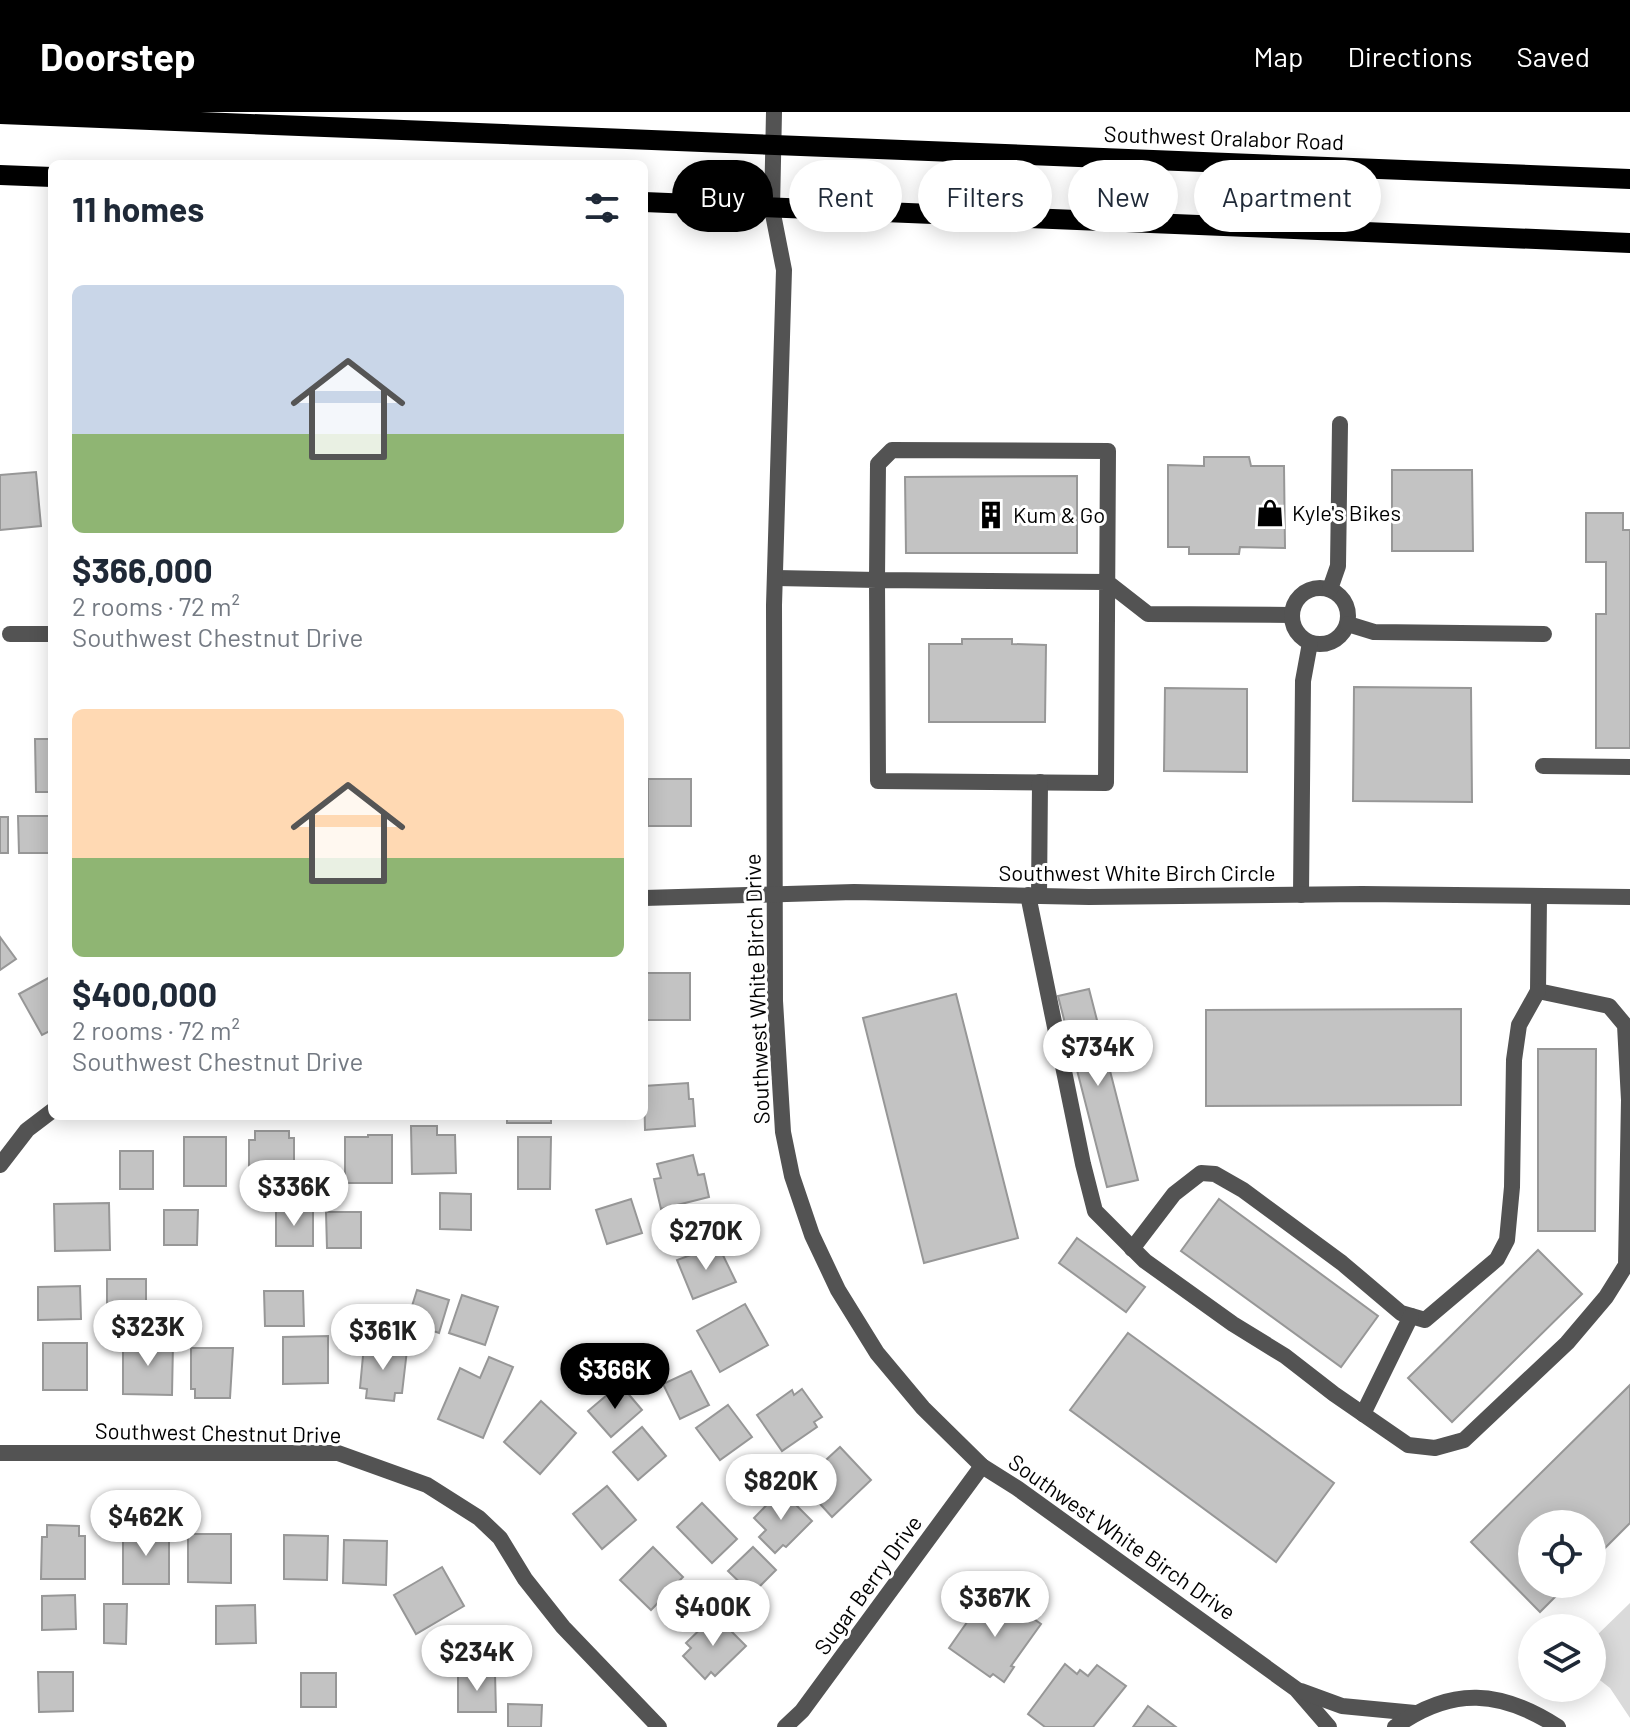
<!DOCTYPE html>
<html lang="en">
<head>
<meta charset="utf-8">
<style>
	:root { --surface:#fff; --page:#f2f2f3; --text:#1f2937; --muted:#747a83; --accent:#000 }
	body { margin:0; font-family:Barlow,sans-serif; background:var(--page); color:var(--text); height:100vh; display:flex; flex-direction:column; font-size:30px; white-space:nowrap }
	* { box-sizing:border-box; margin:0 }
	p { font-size:26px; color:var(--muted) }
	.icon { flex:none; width:44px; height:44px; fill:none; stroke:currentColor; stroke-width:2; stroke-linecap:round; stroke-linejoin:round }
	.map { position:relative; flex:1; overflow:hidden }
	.drawer { position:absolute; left:48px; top:48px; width:600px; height:960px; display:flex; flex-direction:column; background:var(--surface); border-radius:12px; box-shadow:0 4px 20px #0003 }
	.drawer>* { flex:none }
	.guide { position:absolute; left:672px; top:48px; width:760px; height:72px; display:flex; gap:16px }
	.controls { position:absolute; left:1518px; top:1398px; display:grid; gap:16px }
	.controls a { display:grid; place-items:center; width:88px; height:88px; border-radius:50%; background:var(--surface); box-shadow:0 4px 20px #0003; font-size:40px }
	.price { position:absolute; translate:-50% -68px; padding:0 18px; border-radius:28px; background:#fff; color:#222; font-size:26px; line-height:52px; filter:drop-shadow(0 2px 4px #0008) }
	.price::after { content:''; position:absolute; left:50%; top:48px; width:24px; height:18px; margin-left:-12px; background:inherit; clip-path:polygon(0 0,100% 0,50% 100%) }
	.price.on { background:var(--accent); color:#fff }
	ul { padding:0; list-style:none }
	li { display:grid; align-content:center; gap:16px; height:424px; padding:0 24px }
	li span { display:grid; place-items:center; height:248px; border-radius:12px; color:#555 }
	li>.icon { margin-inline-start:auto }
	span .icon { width:144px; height:144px; fill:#fffc; stroke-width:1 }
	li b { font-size:34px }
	h2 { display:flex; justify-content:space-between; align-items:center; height:96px; padding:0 24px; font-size:34px }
	.tag { padding:0 28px; border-radius:36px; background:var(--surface); box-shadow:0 4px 20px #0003; font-size:28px; line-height:72px }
	.tag.on { background:var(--accent); color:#fff }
	header { display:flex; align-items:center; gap:48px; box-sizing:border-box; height:112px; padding:0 40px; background:var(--accent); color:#fff }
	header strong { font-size:38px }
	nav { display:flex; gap:44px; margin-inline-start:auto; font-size:28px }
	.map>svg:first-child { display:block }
	.green { fill:#dadada }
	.building { fill:#c3c3c3; stroke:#979797; stroke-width:2 }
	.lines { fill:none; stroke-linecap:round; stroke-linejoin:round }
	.service { stroke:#535353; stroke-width:16 }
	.minor { stroke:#535353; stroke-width:16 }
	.primary { stroke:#000; stroke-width:20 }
	.labels { text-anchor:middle; stroke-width:6; stroke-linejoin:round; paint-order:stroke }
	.street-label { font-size:22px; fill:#000; stroke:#fff }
	.poi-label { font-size:22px; fill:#000; stroke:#fff; text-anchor:start }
</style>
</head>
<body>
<header>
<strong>Doorstep</strong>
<nav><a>Map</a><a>Directions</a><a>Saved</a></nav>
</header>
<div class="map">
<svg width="1630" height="1615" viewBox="0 0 1630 1615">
	<rect width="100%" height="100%" fill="#fff"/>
	<path class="green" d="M1630,1491v115l-20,-30 -18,-14v-34z"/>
	<g class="building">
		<path d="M1204,345h45l2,9h33l1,82 -45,-1 -1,7h-50v-7h-21v-82l36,1z"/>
		<path d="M1392,358h80l1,81h-81z"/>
		<path d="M36,360l5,54 -41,4v-55z"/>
		<path d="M1077,364v77h-171l-1,-76z"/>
		<path d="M1586,401h37v17h7v218h-34v-134h10v-52h-20z"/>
		<path d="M962,527h50v5l34,1 -1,77h-116v-78h33z"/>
		<path d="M1354,575l117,1 1,114 -119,-1z"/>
		<path d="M1165,576l82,1v83l-83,-1z"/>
		<path d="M35,627h17v53h-16z"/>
		<rect x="648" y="667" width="43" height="47"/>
		<path d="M18,704h34v37h-33z"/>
		<rect x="0" y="705" width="8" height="36"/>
		<path d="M0,825l16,22 -16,11z"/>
		<rect x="644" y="861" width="46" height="47"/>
		<path d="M52,864v54l-10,5 -23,-41z"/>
		<path d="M1089,877l49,191 -31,7 -49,-191z"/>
		<path d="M956,882l62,244 -94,25 -61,-245z"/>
		<path d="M1461,897v96l-255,1v-96z"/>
		<path d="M1538,937h58l-1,182h-57z"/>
		<path d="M688,971l1,16h4l2,27 -50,4 -1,-44z"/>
		<rect x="507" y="1004" width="44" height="7"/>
		<path d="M411,1014h26v9h18l1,38 -44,1z"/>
		<path d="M255,1019h34v7h5v44h-45v-42h6z"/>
		<path d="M368,1023h24v48h-47v-46h23z"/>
		<rect x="184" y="1025" width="42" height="49"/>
		<path d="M518,1025h33l-1,52h-32z"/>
		<rect x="120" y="1039" width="33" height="38"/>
		<path d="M693,1043l5,20 6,-1 5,23 -48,12 -7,-30 7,-1 -4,-14z"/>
		<path d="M440,1081l31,1v36l-31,-1z"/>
		<path d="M631,1087l11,34 -35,11 -11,-34z"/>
		<path d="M1219,1087l159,117 -37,51 -160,-116z"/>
		<path d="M109,1091l1,47 -55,1 -1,-47z"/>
		<path d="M276,1097l37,1v36h-37z"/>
		<path d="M164,1098h34l-1,35h-33z"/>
		<path d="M326,1100h35v36h-34z"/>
		<path d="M1077,1126l68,49 -19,25 -67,-49z"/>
		<path d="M718,1133l18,37 -43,17 -16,-39z"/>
		<path d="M1538,1138l44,44 -130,128 -44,-44z"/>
		<rect x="107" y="1167" width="39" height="40"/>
		<path d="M80,1174l1,33 -43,1v-33z"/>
		<path d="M417,1178l32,10 -10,33 -32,-11z"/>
		<path d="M264,1179h39l1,35h-39z"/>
		<path d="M462,1183l36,12 -13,38 -36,-12z"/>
		<path d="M745,1192l23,41 -48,27 -23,-41z"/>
		<path d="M1128,1221l206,150 -58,79 -206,-152z"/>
		<path d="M328,1224v47l-45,1v-47z"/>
		<path d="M123,1230l50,1 -1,52 -49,-1z"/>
		<rect x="43" y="1231" width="44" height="47"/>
		<path d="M364,1233l43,5 -5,43h-7l-1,8 -28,-3 1,-9 -7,-1z"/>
		<path d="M191,1236h42l-3,50h-35v-9h-4z"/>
		<path d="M489,1245l24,10 -30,71 -45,-19 22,-51 20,10z"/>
		<path d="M691,1259l18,34 -29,14 -17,-35z"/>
		<path d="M620,1272l22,26 -31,27 -23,-26z"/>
		<path d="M1630,1273v138l-38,38v-37h-60v60h36l-28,28 -69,-70z"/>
		<path d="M802,1277l20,28 -8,5 3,5 -35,24 -25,-36 35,-25 2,5z"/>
		<path d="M541,1289l35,32 -36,41 -36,-32z"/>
		<path d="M728,1293l24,32 -32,23 -24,-32z"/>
		<path d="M642,1315l24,29 -28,24 -25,-28z"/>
		<path d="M840,1335l31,33 -39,37 -31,-34z"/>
		<path d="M607,1374l29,34 -34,29 -29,-35z"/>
		<path d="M781,1378l31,31 -26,26 -3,-2 -8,8 -16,-16 7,-7 -12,-12z"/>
		<path d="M702,1391l35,36 -25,24 -35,-36z"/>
		<path d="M47,1413l32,1v10h6v43h-44l1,-42h5z"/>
		<rect x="123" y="1420" width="46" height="52"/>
		<path d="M188,1422h43v49l-43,-1z"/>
		<path d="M284,1423l44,1 -1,44 -43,-1z"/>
		<path d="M344,1428l43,1 -1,44 -43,-2z"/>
		<path d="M653,1435l30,30 -32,33 -31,-30z"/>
		<path d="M753,1435l23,23 -24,24 -24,-23z"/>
		<path d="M442,1455l22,39 -48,28 -22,-39z"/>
		<path d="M75,1483l1,34 -34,1v-34z"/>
		<path d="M984,1486l23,16 7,-9 27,19 -30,42 3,1 -10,15 -11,-8 -3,3 -41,-29z"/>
		<path d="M104,1492h23l-1,40 -22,-1z"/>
		<path d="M255,1493l1,38 -40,1v-38z"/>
		<path d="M715,1503l31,31 -31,30 -4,-4 -6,7 -22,-23 8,-8 -5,-5z"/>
		<path d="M1065,1552l12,10 3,-4 8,6 9,-11 29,21 -33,41h-48l-17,-13z"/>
		<path d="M38,1560h35v39l-34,1z"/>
		<rect x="301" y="1561" width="35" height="34"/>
		<path d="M495,1561l1,39h-38v-38z"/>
		<path d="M508,1592l34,1 -1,22h-33z"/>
		<path d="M1148,1594l28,21h-43z"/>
	</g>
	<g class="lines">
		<g class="service">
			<path d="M776,466l101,2 1,-116 14,-14 216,1 -2,332 -228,-2 -1,-201 230,2 41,32 144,1"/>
			<circle cx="1320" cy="504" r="28"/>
			<path d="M1330,477l8,-23 2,-142"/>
			<path d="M1348,512l26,8 170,2"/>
			<path d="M1543,654l87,1"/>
			<path d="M1028,783l55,269 12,47 50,50 88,63 52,32 49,38 74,51 27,3 29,-8 103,-97 39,-46 20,-32 3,-165 -4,-75 -16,-19 -71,-15 1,-93"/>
			<path d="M1301,783l2,-214 7,-38"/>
			<path d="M1039,784l1,-114"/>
			<path d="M1132,1137l42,-55 27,-21 14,1 28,16 99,73 59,50 24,7 72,-61 10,-19 5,-53 2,-127 5,-35 19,-34"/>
			<path d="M1363,1302l48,-98"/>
		</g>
		<g class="minor">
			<path d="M774,0l-2,97 12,61 -10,335 1,396 8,131 9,44 20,59 26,55 39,63 46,55 59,58 35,22 279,201 33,38"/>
			<path d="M10,522h42"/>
			<path d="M644,786l210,-6 235,5 273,-3 268,3"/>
			<path d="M0,1053l27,-35 25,-19"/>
			<path d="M0,1341h338l89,32 52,33 21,20 25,41 38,48 96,100"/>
			<path d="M1301,1579l41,15 73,7"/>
			<path d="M785,1615l17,-16 180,-245"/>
			<path d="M1395,1615c57,-41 106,-37 163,0"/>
		</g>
		<g class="primary">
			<path d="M0,2l1630,65"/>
			<path d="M0,63l52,2"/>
			<path d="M644,90l986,41"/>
		</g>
	</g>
	<defs>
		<symbol id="shop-bare" viewBox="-9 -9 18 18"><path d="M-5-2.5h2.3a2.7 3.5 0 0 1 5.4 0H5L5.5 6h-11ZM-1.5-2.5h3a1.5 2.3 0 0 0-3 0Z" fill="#000" stroke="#fff" stroke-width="2.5" paint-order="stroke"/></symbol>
		<symbol id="building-bare" viewBox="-9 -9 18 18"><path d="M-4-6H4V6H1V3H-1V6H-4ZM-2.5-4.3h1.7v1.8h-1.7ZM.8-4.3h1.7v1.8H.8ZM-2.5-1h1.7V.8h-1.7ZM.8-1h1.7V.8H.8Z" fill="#000" stroke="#fff" stroke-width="2.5" paint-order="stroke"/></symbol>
	</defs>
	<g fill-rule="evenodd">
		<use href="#shop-bare" x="1250" y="381" width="40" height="40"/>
		<use href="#building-bare" x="971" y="383" width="40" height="40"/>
	</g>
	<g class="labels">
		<g class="street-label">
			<text transform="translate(1224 26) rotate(2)" y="8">Southwest Oralabor Road</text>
			<text x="1137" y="769">Southwest White Birch Circle</text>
			<text transform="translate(757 877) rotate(-92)" y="8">Southwest White Birch Drive</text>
			<text transform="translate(218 1321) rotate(1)" y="8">Southwest Chestnut Drive</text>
			<text transform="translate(1122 1425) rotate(35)" y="8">Southwest White Birch Drive</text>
			<text transform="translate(868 1473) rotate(-54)" y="8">Sugar Berry Drive</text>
		</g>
		<g class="poi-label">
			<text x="1292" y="409">Kyle's Bikes</text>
			<text x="1013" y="411">Kum &amp; Go</text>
		</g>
	</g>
</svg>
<div class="controls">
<a><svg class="icon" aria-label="locate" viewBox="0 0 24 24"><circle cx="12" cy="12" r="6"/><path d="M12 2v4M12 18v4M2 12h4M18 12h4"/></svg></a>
<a><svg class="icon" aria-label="layers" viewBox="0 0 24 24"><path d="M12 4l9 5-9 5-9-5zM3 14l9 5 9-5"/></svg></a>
</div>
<b class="price" style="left:1098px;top:976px">$734K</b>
<b class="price" style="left:294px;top:1116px">$336K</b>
<b class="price" style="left:706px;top:1160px">$270K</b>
<b class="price" style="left:148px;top:1256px">$323K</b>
<b class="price" style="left:383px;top:1260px">$361K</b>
<b class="price on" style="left:615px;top:1299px">$366K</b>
<b class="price" style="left:781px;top:1410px">$820K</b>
<b class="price" style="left:146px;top:1446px">$462K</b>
<b class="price" style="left:995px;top:1527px">$367K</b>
<b class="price" style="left:713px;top:1536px">$400K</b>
<b class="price" style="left:477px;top:1581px">$234K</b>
<div class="guide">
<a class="tag on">Buy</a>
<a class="tag">Rent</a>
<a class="tag">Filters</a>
<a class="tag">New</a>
<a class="tag">Apartment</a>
</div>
<section class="drawer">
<h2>11 homes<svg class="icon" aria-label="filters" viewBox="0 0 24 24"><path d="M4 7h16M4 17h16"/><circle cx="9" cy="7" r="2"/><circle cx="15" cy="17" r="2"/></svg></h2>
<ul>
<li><span style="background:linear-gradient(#c9d6e8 60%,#8fb573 0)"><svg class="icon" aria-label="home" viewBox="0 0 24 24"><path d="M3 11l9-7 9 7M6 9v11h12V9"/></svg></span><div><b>$366,000</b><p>2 rooms · 72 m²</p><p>Southwest Chestnut Drive</p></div></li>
<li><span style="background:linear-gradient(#ffd9b3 60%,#8fb573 0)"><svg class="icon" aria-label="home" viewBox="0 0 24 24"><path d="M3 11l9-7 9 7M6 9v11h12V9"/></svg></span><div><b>$400,000</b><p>2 rooms · 72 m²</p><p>Southwest Chestnut Drive</p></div></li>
</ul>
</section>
</div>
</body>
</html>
